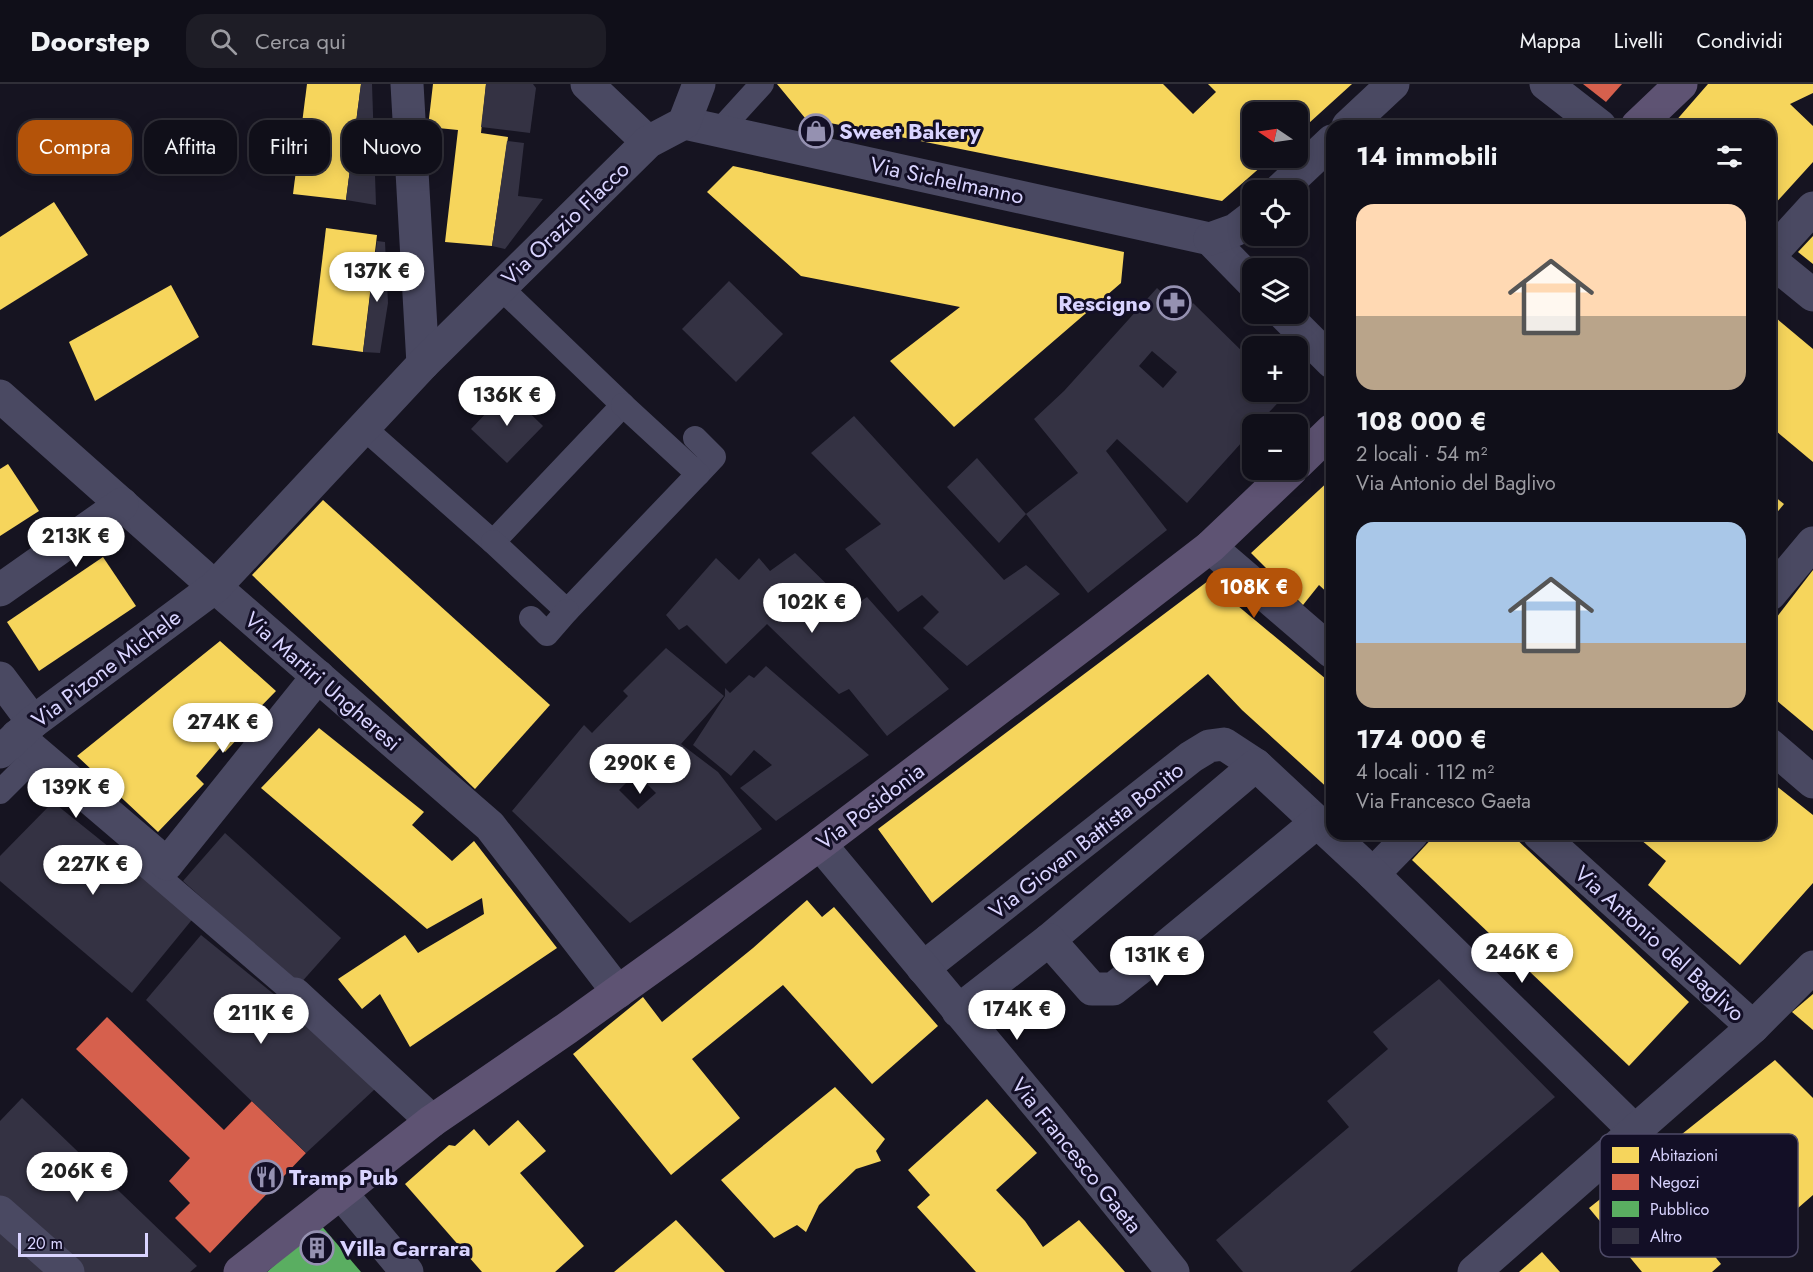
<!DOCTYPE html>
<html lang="it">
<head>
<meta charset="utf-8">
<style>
	:root { --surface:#100f19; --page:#1e1d26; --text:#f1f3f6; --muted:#9c9ca2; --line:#302f38; --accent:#b45309 }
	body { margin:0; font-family:Jost,sans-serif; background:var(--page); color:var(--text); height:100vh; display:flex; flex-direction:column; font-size:22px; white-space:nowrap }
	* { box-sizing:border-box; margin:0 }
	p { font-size:20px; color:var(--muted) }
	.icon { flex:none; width:33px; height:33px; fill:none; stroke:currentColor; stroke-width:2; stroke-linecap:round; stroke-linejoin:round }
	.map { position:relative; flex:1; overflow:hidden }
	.sheet { position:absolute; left:1326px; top:36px; width:450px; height:720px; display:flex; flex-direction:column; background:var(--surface); border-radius:18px; box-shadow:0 3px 15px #0003,0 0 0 2px var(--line) }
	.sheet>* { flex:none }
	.top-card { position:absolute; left:18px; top:36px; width:570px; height:54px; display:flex; gap:12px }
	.needle { width:39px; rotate:283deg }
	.fabs { position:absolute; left:1242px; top:18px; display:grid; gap:12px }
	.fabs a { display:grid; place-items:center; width:66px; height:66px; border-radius:12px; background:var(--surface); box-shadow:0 3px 15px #0003,0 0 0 2px var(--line); font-size:30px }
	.scale { position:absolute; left:18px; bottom:15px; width:130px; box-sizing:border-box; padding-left:6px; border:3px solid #d9d4ff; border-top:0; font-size:16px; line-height:21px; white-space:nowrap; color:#d9d4ff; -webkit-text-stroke:4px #130f26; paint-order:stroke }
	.price { position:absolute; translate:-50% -51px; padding:0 14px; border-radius:21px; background:#fff; color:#222; font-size:20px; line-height:39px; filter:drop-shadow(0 2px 3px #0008) }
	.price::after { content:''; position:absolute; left:50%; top:36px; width:18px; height:14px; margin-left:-9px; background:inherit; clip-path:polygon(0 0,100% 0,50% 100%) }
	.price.current { background:var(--accent); color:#fff }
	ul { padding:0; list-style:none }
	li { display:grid; align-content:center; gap:12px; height:318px; padding:0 30px }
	li span { display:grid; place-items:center; height:186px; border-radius:18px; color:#555 }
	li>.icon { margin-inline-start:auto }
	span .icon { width:108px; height:108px; fill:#fffc; stroke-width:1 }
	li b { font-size:26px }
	h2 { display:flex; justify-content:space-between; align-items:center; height:72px; padding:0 30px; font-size:26px }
	.tag { padding:0 21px; border-radius:18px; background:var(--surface); box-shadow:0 3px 15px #0003,0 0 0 2px var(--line); font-size:21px; line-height:54px }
	.tag.current { background:var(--accent); color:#fff }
	header { display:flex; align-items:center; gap:36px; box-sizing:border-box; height:84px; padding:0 30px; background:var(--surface); border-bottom:2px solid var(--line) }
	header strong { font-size:28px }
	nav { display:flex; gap:33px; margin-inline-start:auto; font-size:21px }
	.search { width:420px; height:54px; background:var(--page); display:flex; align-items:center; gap:15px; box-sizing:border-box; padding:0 21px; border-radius:18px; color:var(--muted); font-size:22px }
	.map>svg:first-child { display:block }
	.homes { fill:#f6d55c }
	.shops { fill:#d6604d }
	.public { fill:#5aae61 }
	.building { fill:#343243; fill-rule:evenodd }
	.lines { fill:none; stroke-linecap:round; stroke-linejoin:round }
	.service { stroke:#4a4962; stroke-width:24 }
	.pedestrian { stroke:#4a4962; stroke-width:33 }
	.minor { stroke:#4a4962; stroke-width:33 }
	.tertiary { stroke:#4a4962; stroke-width:33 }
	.primary { stroke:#5e5373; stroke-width:33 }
	.labels { text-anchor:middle; stroke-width:6; stroke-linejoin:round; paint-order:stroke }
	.poi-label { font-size:22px; font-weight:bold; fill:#d9d4ff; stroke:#130f26; text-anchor:start }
	.street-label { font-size:22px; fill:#d9d4ff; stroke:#130f26 }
	.key { fill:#130f26; stroke:#4e4a67; stroke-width:1.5 }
	.key-label { font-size:16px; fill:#d9d4ff }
</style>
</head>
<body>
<header>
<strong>Doorstep</strong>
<div class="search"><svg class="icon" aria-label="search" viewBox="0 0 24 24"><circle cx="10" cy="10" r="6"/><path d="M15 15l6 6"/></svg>Cerca qui</div>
<nav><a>Mappa</a><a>Livelli</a><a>Condividi</a></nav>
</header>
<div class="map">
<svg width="1813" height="1188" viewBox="0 0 1813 1188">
	<rect width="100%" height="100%" fill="#161421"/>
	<g class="homes">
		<path d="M307,0h54l-15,116 -53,-6z"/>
		<path d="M433,0h53l-5,49 27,4 -16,109 -47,-4 13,-112 -30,-3z"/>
		<path d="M777,0h386l30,30 23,-22 -8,-8h144l-54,49v-21h-46v46h19l-49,43 -417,-83z"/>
		<path d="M1708,0h105v9l-23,11 23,22v36l-41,45 -2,-1v-80h-93l-3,-3z"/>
		<path d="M733,82l391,86 -3,31 -167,144 -64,-66 70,-54 -159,-31 -94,-84z"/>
		<path d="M54,118l34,53 -88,55v-73z"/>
		<path d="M326,144l51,7 -14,117 -51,-7z"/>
		<path d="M1813,152v28l-15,-12z"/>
		<path d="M171,201l28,52 -104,64 -26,-59z"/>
		<path d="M1770,229l43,36v113l-43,-36z"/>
		<path d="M8,380l31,47 -39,25v-67z"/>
		<path d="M1332,394v119l-13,-12 -16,20 -52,-52z"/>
		<path d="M1770,409l14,11 -14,17z"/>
		<path d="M323,416l227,205 -75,84 -223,-214z"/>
		<path d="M103,473l33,49 -97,65 -32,-49z"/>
		<path d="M1813,486v161l-43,-36v-69z"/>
		<path d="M1208,497l124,103v108l-90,-82 -34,-36 -276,229 -54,-74z"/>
		<path d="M220,557l56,50 -36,37 3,5 -18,19 -5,-4 -24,28 8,8 -46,48 -81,-76z"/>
		<path d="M319,644l105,84 -12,13 40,36 22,-20 83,107 -147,99 -30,-53 -18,15 -24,-30 67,-44 13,18 66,-39 -2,-16 -55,31 -166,-141z"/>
		<path d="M1770,697l43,34v68l-73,82 -92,-80 18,-24 -32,-27h136z"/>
		<path d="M1436,750h75l178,168 -60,64 -217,-206z"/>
		<path d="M807,816l15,17 12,-10 104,119 -66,58 -89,-99 -91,74 48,59 -69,57 -98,-121 70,-57 19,25 91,-74z"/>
		<path d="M1813,910v36l-21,-18z"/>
		<path d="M1775,976l38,38v97l-23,20 -36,-41 -62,54 29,36 -9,8h-70l-53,-64z"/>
		<path d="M835,1003l50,52 -9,12 5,10 -25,8 -37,36 -13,27 -9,-7 -23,13 -53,-58z"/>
		<path d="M987,1015l50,54 -41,37 29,31 18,26 36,-27 46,52h-149l-59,-65 13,-12 -22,-25z"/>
		<path d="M518,1036l28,31 -26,22 64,73 -29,26h-73l-77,-88 44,-39 6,1 19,-17 15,17z"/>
		<path d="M676,1136l49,52h-111z"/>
		<path d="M1542,1168l18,20h-41z"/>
	</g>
	<g class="shops">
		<path d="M1583,0h39l-16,18z"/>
		<path d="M107,933l117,113 28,-29 54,52 -96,100 -35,-35 15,-15 -21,-22 21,-23 -114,-109z"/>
	</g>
	<path class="public" d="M320,1140l41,48h-94z"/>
	<g class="building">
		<path d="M361,0h11l4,121 -30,-5z"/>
		<path d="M486,0h47l3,4 -6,45 -49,-6z"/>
		<path d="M507,57l17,2 -6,53 25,3 -38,50 -13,-3z"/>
		<path d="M377,157l8,1 3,61 -8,50 -17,-1z"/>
		<path d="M729,197l54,53 -47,48 -54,-53z"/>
		<path d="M1157,204l27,25 9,-10 59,58v31h32l3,1 -29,31h-6v7l-65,72 -70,-64 -11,12 61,79 -79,63 -62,-79 -27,29 -52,-56 30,-29 49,56 52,-41 -44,-54 30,-28zM1152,267l25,21 -14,16 -24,-22z"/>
		<path d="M507,307l36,35 -36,37 -36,-34z"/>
		<path d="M854,332l150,164 22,-15 34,29 -93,72 -44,-38 16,-16 -17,-17 -24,17 -53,-63 36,-25 -70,-71z"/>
		<path d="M795,469l56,55 16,-11 82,92 -62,47 -38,-47 -10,5 -72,-70 -41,40 -39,-39 -8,5 -13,-15 50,-57 23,22 20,-22 11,13z"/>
		<path d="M666,564l58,48 -43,48 37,28 44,57 -132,94 -118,-112 72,-86 8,8 36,-37 -5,-5zM636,689l20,20 -18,16 -19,-19z"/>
		<path d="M766,582l103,89 -93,66 -36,-33 32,-23 -18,-15 -23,26 -38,-31 32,-49v-8l5,5 19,-18 5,3z"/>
		<path d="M53,718l142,114 -63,77 -132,-112v-25z"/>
		<path d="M225,749l116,105 -42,47 -116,-104z"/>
		<path d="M201,851l165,134 9,20 -69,64 -160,-153z"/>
		<path d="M1439,895l116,118 -205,175h-107l-27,-32 133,-113 -22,-26 61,-52 -15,-17z"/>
		<path d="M22,1014l175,168 -7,6h-112l-78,-75v-76z"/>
		<path d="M0,1148l48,40h-48z"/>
	</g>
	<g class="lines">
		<g class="service">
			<path d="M720,46l42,-46"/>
			<path d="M364,344l129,114 130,-137 -123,-118"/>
			<path d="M695,354l19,19 -16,17"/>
			<path d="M493,458l74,69 131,-137 -75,-69"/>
			<path d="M531,534l16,16 20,-23"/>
			<path d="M0,708l29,-29 21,19"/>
			<path d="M137,774l158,136"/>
		</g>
		<g class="pedestrian">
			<path d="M0,594l33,44"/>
			<path d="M923,884l268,-211 18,-11 15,-2 32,21"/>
		</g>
		<g class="minor">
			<path d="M407,0l16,280"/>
			<path d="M587,0l61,58"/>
			<path d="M1546,0l54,42"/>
			<path d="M684,39l526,116"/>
			<path d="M1348,42l45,-42"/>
			<path d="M1280,106l52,-49"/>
			<path d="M1210,155l42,43"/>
			<path d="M1210,155l25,-9 17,-13"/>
			<path d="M1770,171l43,-47"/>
			<path d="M1284,230l48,48"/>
			<path d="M0,312l215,191 275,239 128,166"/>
			<path d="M1210,463l122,105"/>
			<path d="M0,506l122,-86"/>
			<path d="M1770,510l43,-51"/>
			<path d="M17,652l150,128 151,-188"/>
			<path d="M1770,661l43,37"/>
			<path d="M0,668l33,-30 182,-135 208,-223 225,-222 36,-19 15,-39"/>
			<path d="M1539,750l214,193"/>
			<path d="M1373,790l39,-40"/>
			<path d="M1049,856l207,-175 117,109 262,257"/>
			<path d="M295,910l137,127"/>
			<path d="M958,927l91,-71 43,49h21l38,-30 166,-137"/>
			<path d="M0,1128l68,60"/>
		</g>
		<g class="tertiary">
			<path d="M1770,176l43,35"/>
			<path d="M820,760l230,276 123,152"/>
			<path d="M340,1108l67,80"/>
			<path d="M1474,1188l279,-245 60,-60"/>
		</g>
		<g class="primary">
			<path d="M1637,42l44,-42"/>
			<path d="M1298,379l34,-33"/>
			<path d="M240,1188l192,-151 134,-92 117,-84 137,-101 281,-213 109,-84 81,-77"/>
		</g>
	</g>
	<defs>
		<symbol id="shop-ring" viewBox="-11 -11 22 22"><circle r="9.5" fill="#130f26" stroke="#9591b1" stroke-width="1.5"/><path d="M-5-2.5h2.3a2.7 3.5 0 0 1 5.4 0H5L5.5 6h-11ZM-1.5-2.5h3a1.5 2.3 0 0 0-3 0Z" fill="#9591b1"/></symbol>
		<symbol id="pharmacy-ring" viewBox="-11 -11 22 22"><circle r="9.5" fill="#130f26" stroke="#9591b1" stroke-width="1.5"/><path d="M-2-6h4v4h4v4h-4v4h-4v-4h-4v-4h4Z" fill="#9591b1"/></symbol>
		<symbol id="restaurant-ring" viewBox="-11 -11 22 22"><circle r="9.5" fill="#130f26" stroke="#9591b1" stroke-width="1.5"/><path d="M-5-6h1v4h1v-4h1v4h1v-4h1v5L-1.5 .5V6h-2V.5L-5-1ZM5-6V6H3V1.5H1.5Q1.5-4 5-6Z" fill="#9591b1"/></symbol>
		<symbol id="building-ring" viewBox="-11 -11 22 22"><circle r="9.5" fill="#130f26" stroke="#9591b1" stroke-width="1.5"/><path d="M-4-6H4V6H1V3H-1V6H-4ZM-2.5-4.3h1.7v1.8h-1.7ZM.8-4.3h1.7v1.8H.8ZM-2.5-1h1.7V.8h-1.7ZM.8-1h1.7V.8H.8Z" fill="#9591b1"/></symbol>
	</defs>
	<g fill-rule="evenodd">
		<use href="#shop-ring" x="797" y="28" width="38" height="38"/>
		<use href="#pharmacy-ring" x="1155" y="200" width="38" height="38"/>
		<use href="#restaurant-ring" x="247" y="1074" width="38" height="38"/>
		<use href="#building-ring" x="298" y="1145" width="38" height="38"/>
	</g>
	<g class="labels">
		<g class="poi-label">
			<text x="839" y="55">Sweet Bakery</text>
			<text x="1151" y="227" text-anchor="end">Rescigno</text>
			<text x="289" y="1101">Tramp Pub</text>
			<text x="340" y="1172">Villa Carrara</text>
		</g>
		<g class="street-label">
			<text transform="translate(947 96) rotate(12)" y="8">Via Sichelmanno</text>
			<text transform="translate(565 139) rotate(-44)" y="8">Via Orazio Flacco</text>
			<text transform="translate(106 584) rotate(-37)" y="8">Via Pizone Michele</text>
			<text transform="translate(323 597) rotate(41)" y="8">Via Martiri Ungheresi</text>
			<text transform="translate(870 722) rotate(-37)" y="8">Via Posidonia</text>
			<text transform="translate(1086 756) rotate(-38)" y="8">Via Giovan Battista Bonito</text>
			<text transform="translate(1660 859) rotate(42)" y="8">Via Antonio del Baglivo</text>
			<text transform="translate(1077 1071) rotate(51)" y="8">Via Francesco Gaeta</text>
		</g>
	</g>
	<rect x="1600" y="1050" width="198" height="123" rx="9" class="key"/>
	<rect x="1612" y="1063" width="27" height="16" fill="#f6d55c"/>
	<rect x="1612" y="1090" width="27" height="16" fill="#d6604d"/>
	<rect x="1612" y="1117" width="27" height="16" fill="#5aae61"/>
	<rect x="1612" y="1144" width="27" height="16" fill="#343243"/>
	<g class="key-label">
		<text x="1650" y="1077">Abitazioni</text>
		<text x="1650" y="1104">Negozi</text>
		<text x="1650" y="1131">Pubblico</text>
		<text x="1650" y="1158">Altro</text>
	</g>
</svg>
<div class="fabs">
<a><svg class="needle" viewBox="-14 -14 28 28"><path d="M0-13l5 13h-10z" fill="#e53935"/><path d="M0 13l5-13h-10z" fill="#9c9ca2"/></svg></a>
<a><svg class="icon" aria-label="locate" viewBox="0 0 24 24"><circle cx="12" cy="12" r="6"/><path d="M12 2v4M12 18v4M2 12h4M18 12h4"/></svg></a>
<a><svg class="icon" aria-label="layers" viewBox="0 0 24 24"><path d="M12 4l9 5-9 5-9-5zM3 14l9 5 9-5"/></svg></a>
<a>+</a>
<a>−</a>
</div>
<div class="scale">20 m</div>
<b class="price" style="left:377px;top:219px">137K €</b>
<b class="price" style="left:507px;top:343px">136K €</b>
<b class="price" style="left:76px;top:484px">213K €</b>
<b class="price current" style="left:1254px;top:535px">108K €</b>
<b class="price" style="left:812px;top:550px">102K €</b>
<b class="price" style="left:223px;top:670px">274K €</b>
<b class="price" style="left:640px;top:711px">290K €</b>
<b class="price" style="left:76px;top:735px">139K €</b>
<b class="price" style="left:93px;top:812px">227K €</b>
<b class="price" style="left:1522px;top:900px">246K €</b>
<b class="price" style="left:1157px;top:903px">131K €</b>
<b class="price" style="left:1017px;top:957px">174K €</b>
<b class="price" style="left:261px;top:961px">211K €</b>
<b class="price" style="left:77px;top:1119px">206K €</b>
<div class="top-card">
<a class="tag current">Compra</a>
<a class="tag">Affitta</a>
<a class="tag">Filtri</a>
<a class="tag">Nuovo</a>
</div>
<section class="sheet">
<h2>14 immobili<svg class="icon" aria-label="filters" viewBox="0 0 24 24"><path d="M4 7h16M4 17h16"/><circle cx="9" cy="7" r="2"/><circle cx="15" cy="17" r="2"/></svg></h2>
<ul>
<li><span style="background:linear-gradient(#ffd9b3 60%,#b9a48a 0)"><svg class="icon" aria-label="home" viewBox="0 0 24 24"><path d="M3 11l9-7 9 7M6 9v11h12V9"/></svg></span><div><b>108 000 €</b><p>2 locali · 54 m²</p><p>Via Antonio del Baglivo</p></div></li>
<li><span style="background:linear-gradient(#a9c7e8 65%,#b9a48a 0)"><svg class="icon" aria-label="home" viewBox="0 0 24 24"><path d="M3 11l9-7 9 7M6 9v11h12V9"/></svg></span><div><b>174 000 €</b><p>4 locali · 112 m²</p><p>Via Francesco Gaeta</p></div></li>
</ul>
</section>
</div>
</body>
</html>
